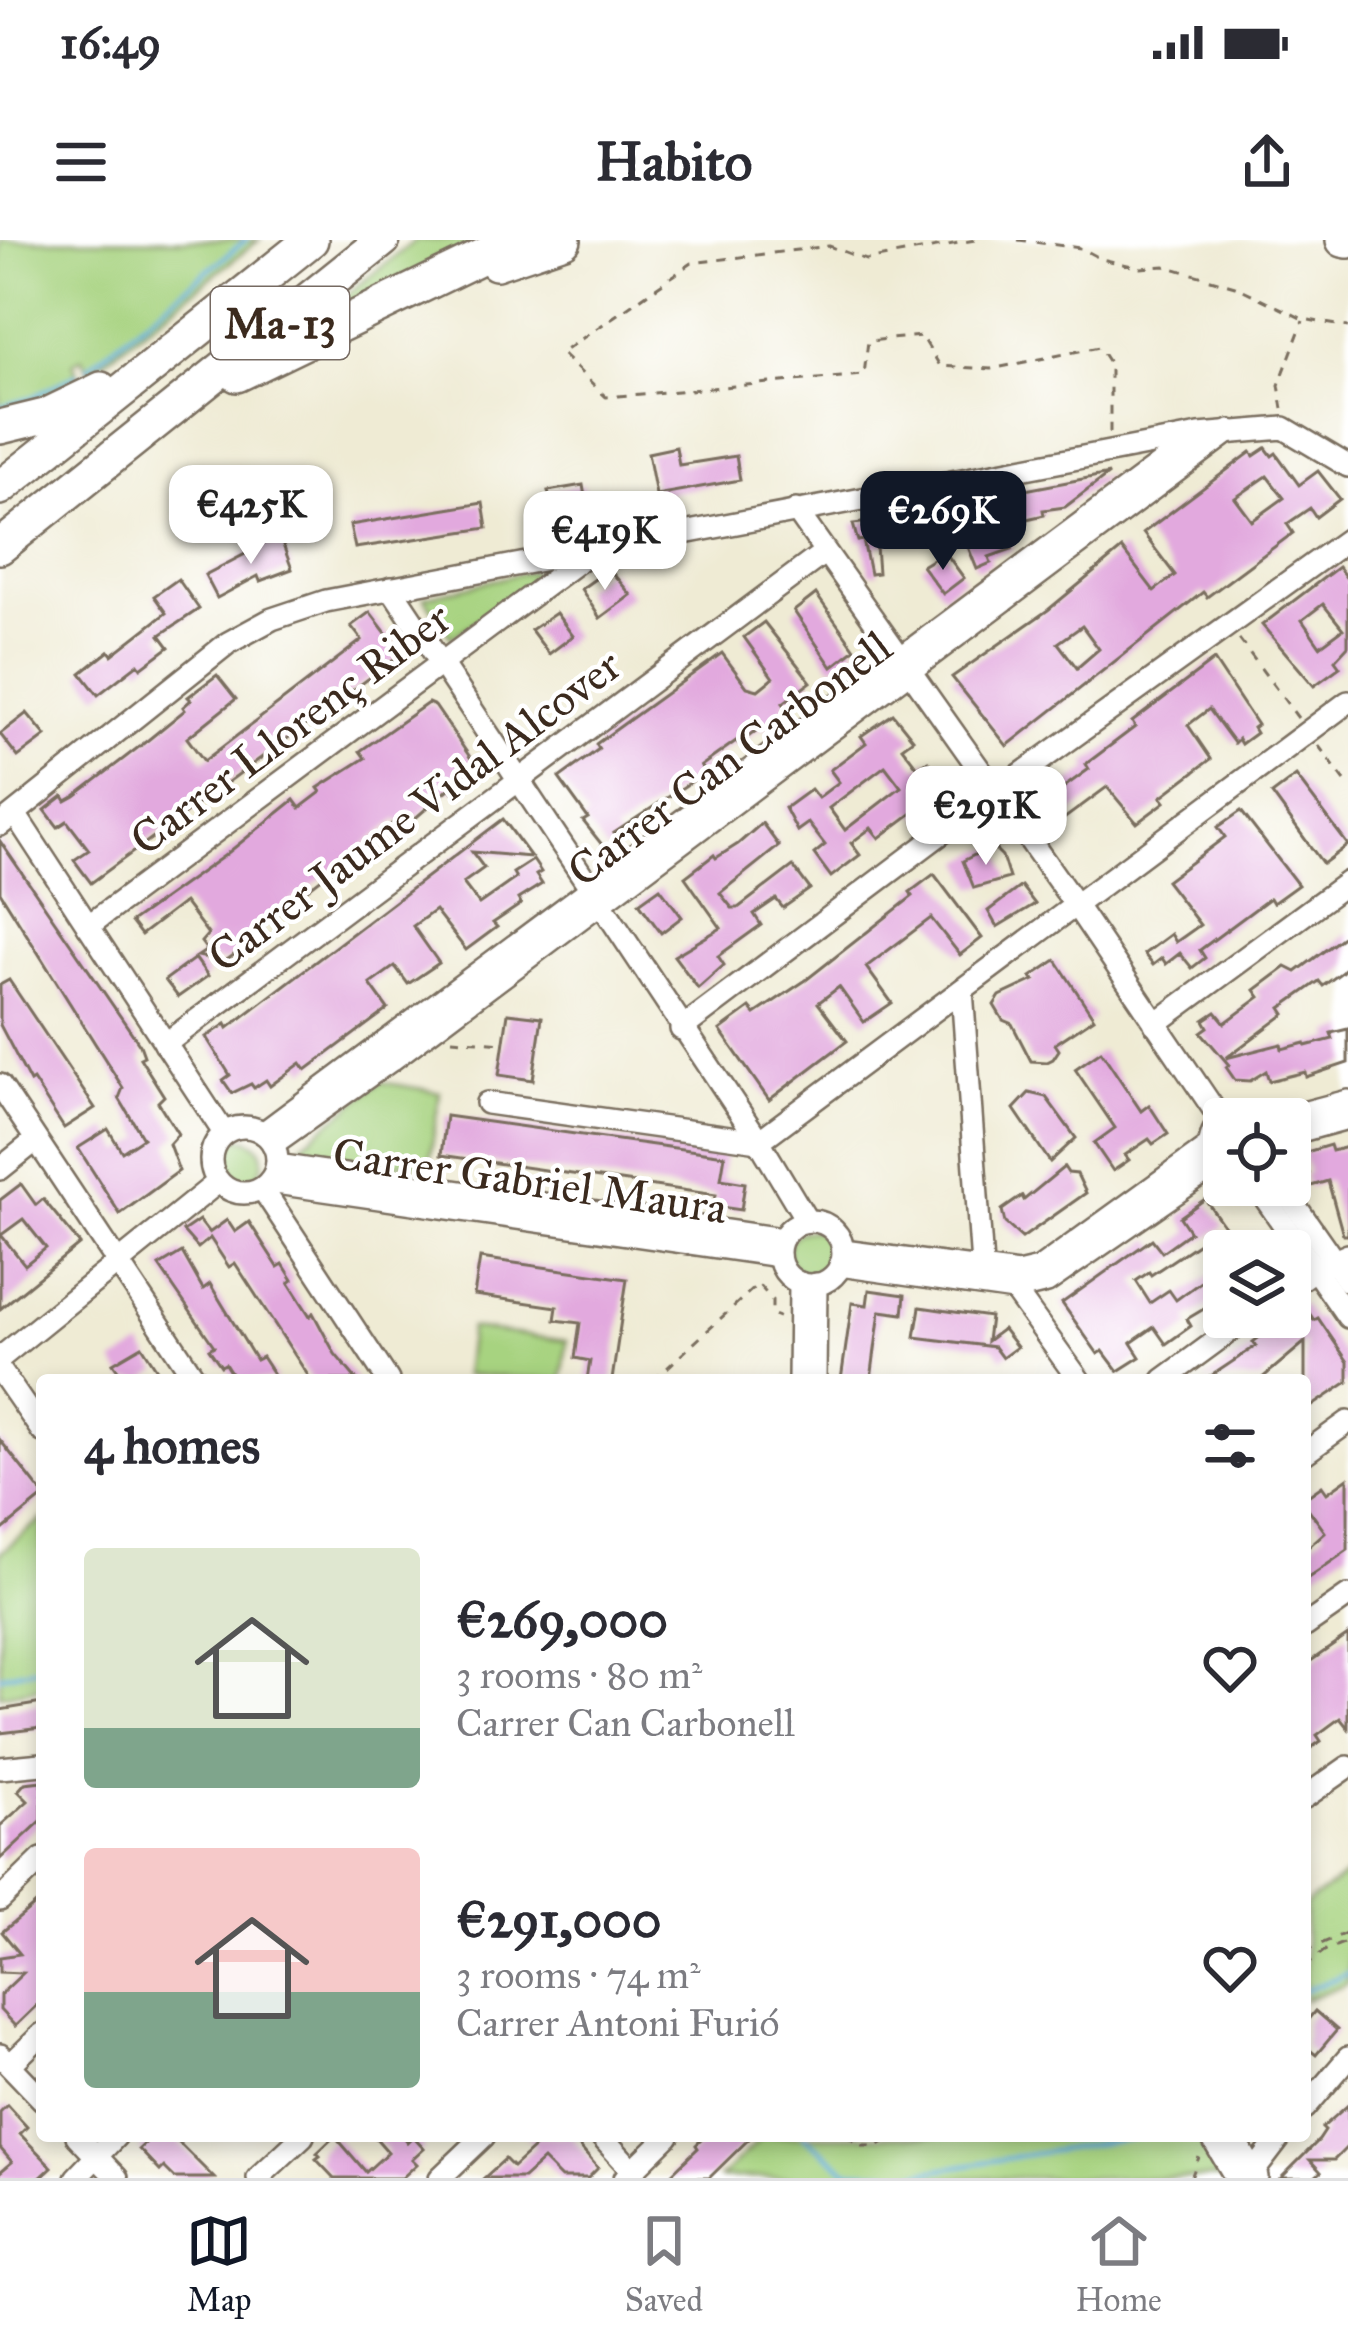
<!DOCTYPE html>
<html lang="en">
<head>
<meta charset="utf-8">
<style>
	:root { --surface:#fff; --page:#f7f7f7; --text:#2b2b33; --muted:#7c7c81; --line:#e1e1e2; --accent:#111827 }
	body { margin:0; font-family:"IM FELL Great Primer",serif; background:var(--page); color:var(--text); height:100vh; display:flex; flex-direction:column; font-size:45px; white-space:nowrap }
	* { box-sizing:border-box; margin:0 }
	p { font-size:39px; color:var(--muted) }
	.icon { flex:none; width:66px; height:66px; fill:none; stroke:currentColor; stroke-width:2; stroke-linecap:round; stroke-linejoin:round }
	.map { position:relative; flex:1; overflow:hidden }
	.side { position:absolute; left:36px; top:1134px; width:1275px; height:768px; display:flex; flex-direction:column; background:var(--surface); border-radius:12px; box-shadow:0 6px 18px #0003 }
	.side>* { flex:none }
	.controls { position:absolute; left:1203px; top:858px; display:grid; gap:24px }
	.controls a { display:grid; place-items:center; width:108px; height:108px; border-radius:12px; background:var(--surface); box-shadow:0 6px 18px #0003; font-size:60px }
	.price { position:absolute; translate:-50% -102px; padding:0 27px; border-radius:24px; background:#fff; color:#222; font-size:39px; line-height:78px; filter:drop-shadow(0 3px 6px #0008) }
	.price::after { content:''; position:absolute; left:50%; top:72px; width:36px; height:27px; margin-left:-18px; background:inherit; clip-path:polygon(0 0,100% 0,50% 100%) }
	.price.selected { background:var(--accent); color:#fff }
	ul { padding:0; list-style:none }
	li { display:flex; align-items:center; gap:36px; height:300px; padding:0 48px }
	li span { display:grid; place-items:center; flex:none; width:336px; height:240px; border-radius:12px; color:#555 }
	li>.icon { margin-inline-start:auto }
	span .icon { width:144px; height:144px; fill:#fffc; stroke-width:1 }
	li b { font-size:51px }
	h2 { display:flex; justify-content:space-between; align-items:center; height:144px; padding:0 48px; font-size:51px }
	.status { display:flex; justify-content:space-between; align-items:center; height:84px; padding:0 60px; background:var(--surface); direction:ltr }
	.status svg { height:33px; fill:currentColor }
	header { display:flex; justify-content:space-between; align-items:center; height:156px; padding:0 48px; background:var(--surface); font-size:54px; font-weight:700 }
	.dock { display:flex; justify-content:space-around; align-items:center; height:168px; border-top:3px solid var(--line); background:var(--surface); font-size:33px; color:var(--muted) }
	.dock a { display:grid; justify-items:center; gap:6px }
	.dock .selected { color:var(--accent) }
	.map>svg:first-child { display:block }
	.green { fill:#a7d380; stroke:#717e4f; stroke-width:3 }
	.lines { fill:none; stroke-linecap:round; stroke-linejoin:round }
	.stream { stroke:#64aedc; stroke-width:4.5 }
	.building { fill:#e2a9de; fill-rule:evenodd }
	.minor-casing { stroke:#7a6e5e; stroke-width:26 }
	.highway-casing { stroke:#7a6e5e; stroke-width:38 }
	.path { stroke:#7a6e5e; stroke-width:3; stroke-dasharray:9 9; stroke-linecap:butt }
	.minor { stroke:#fff; stroke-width:21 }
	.highway { stroke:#fff; stroke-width:33 }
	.labels { text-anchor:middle; stroke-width:9; stroke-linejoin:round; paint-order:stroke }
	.shield { fill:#fff; stroke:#766a62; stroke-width:3 }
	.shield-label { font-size:42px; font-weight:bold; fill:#3b2a1e }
	.street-label { font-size:45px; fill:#3b2a1e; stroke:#fff }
</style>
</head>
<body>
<div class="status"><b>16:49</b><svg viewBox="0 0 49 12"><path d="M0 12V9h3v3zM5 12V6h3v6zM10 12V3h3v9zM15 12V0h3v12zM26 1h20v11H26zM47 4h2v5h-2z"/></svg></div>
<header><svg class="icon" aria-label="menu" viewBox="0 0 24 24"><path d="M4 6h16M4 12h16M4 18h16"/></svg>Habito<svg class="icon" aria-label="share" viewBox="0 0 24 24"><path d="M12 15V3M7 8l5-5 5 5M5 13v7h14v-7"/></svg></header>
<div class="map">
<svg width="1348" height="1938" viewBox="0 0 1348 1938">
	<rect width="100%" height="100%" fill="#fff"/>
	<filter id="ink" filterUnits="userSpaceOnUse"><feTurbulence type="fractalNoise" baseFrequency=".00833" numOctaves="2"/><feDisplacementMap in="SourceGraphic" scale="24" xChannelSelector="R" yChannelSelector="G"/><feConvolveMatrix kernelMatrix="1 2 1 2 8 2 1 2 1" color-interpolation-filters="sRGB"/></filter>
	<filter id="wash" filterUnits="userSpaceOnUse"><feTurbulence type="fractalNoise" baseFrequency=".004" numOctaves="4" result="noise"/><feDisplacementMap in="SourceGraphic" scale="48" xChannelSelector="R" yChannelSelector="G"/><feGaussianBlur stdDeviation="2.7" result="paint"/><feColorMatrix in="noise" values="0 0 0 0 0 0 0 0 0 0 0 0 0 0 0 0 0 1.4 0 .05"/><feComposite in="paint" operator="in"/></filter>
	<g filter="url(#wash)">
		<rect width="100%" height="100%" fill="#efebd4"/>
		<g class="green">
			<path d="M0,0h259l-169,132 -8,-14 -9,5 7,16 -33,21 -47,14z"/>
			<path d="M416,0h65l-157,78 -3,-3z"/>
			<path d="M531,331l6,9 -86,58 -27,-41z"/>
			<path d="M381,842l59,10 -11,74 -27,-4 -16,12 -81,-11 -4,-18z"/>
			<circle cx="241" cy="920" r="22"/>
			<circle cx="810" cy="1012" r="22"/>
			<path d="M470,1088l97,13 -5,39 -98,-5z"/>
			<path d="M42,1279v168l-42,8v-142z"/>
			<path d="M1348,1634v109l-43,17v-95z"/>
			<path d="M763,1896h436l26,42h-505z"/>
		</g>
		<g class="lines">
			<g class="stream">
				<path d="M88,127l158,-127"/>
				<path d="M0,167l29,-8 48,-25"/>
				<path d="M0,1436l42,-9"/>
				<path d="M1305,1751l43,-18"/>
				<path d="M804,1896l43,35 63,3 235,-38"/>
			</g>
		</g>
		<g id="blocks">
			<g class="building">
				<path d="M676,207l3,18 57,-9 4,24 -84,15 -8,-42z"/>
				<path d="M1266,208l6,8 4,-3 23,32 19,-14 22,28 -24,18 -6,-9 -23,16 6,9 -86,64 -4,-5 -196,154 -55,-69 96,-67 74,-61 32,42 21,-16 -32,-42 108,-81 3,4zM1267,236l17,22 -32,23 -17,-23zM1082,386l17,23 -22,19 -19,-25z"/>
				<path d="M1109,234l-44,33 -22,3 1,5 -43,10 11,24 -23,8 2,6 -14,6 -13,-32 25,-20 -100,19 1,7 -14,3 2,27 -8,1 -7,-34 -5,1 -2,-6 -3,-11 50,-6v-3l18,-5z"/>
				<path d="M583,245l4,23 -34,7 -5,-24z"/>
				<path d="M483,263l4,25 -132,20 -5,-23z"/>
				<path d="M280,297l12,32 -32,12 -2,-5 -41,22 -12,-23 44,-23 -1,-3z"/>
				<path d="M945,312l19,26 -21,16 -21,-28z"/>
				<path d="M1338,327l10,13v66l-13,14 5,7 -26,19 -52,-61zM1323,364l20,25 -23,17 -18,-26z"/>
				<path d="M609,329l22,26 -31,23 -19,-29z"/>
				<path d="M178,339l21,30 -39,26 9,12 -28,21 -3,-4 -40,31 -17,-22 28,-22 3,4 54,-42 -12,-17z"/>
				<path d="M816,354l39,55 -23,18 -38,-56z"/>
				<path d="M370,372l32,42 -311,229 -17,-23 15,-10 -22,-29 -9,6 -13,-17 18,-14 3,5 9,-5 73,-56 37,-30 -2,-3 8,-7 -3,-3 29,-22 19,24 -49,39 17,23 158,-121 -11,-14z"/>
				<path d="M556,373l17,23 -24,18 -18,-24z"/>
				<path d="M764,382l47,60 -28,21 5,7 -25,20 -2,-3 -22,17 -3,-3 -35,25 5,6 -92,61 6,7 -13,11 -24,-30 5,-3 -29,-40 40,-29 -3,-5 126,-91 25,34 11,3 15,-12 -29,-41z"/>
				<path d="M1214,420l43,65 -4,3 3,5 -15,11 -3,-5 -4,4 -25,-34 -21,16 23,34 -50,38 4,5 -28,21 -30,-36 -54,40 -15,-21 51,-37 -3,-5 49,-37 -3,-5z"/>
				<path d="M428,463l7,3 41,60 -12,9 4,6 -15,11 -3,-4 -38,33 -3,-4 -8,6 -3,-4 -159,123 -1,10 -14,10 -26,-6 9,-6 -6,-8 7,-8 -24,-32 -43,33 -10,-13 93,-66 70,-56 6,8 21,-16 -3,-4 47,-30 -5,-7z"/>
				<path d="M27,473l19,23 -28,21 -18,-23z"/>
				<path d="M893,474l20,25 -11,8 16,21 10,-7 25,33 -11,8 3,4 -21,16 -9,-11 -36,27 -8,-10 -20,15 9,12 -29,22 -17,-23 11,-9 -17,-22 -11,8 -12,-23 26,-19 7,9 21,-16 -9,-12 36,-27 -5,-7zM885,526l16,21 -56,43 -16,-22z"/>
				<path d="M1296,536l52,69 -25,19 -51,-70z"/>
				<path d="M1241,571l57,74 -25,18 -3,-5 -70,52 5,8 -13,10 -12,-15 -14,11 -4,-6 -9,7 -9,-11 27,-20 5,8 24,-17 -34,-44 59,-44 -7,-10z"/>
				<path d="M503,579l28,38 -59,-5 12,16 -21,15 16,21 37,-26 -3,-5 20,-13 8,12 -5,3 6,9 -24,15 3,5 -28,19 4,4 -31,23 -31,-40 -22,16 26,37 -31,21 -13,-18 -25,18 18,25 -82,61 -5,-7 -31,23 -4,-6 -12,8 -3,-4 -19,9 -9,-13 7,-5 -24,-38 20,-13 2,4z"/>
				<path d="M762,583l17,23 -59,47 12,15h6l55,-42 17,23 -27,19 -7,-9 -22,15 7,11 -43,31 6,9 -26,23 -24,-32 47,-28 -36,-51 29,-22 2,3 22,-14z"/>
				<path d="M0,601l140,204 4,11 -4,2 24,38 -6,6 20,32 -9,10 10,27 -59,43 -42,-66 30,-19 14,23 21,-14 -24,-40 4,-10 -123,-196z"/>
				<path d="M995,609l7,7 7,22 -35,10 -11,-27 21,-11z"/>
				<path d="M934,634l48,64 -22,17 -29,-37 -65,49 26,36 -28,19 -25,-35 -21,16 29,38 -78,59 -49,-70 30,-22 5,6 51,-34 107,-84 -3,-4z"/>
				<path d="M1021,646l14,18 -38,23 -9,-16z"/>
				<path d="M660,648l22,29 -21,16 -22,-30z"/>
				<path d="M1348,693v32l-6,7 -19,14 -4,-5 -38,27 4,6 -59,44 55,-14 1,5 23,-6 1,3 27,-7 -2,-6 17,-4v34l-42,14 -1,-5 -36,9 -3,-10 -16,10 -15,-1 -9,-13 3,-2 -28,-33 7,-5 -4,-7 12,-8 9,11 35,-26 -5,-7 31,-23 10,5z"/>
				<path d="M195,718l13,18 -30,21 -13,-17z"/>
				<path d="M1056,720l38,58 -39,26 4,6 -6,9 -6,3 -16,-1 -19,-37 -9,-4 -9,-15 6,-9 34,-16 -3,-3z"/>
				<path d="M9,740l86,128 -31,20 -31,-48 -3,2 -30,-57v-40z"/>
				<path d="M508,773l34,4 -9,63 -34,-5z"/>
				<path d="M1101,811l40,60 8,-6 19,29 -15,10 -4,-5 -24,16 4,5 -16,11 -19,-28 21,-15 -40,-59z"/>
				<path d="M1029,853l17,4 30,41 -26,24 -36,-53z"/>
				<path d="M446,876l279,39 -4,24 24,4 -4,27 -27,-4 2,-11 -275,-40z"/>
				<path d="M1330,905l2,6 16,-4v88h-5l-15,-54 -20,6 -4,-12 5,-2 -6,-20z"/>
				<path d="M1064,927l4,6 9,1 9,19 -64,45 -17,-15 -3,-13 20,-14 2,4z"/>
				<path d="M21,944l15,21 7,-6 37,45 -80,65v-109zM23,979l23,29 -21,17 -24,-30z"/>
				<path d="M1205,959l19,27 -73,49 -2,-3 -13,9 14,22 19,-13 7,10 48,-35v32l-37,22 4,7 -25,18 -12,-17 -23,16 9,14 -22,14 -15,-20 -5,3 -36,-51 90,-64 10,13 28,-20 -10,-15z"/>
				<path d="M199,980l10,13 18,-13 8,12 14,-10 29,45 5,-3 10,16 -4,3 21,33 3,-3 22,41 22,26h-46l-76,-117 -6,4 -19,-29 -12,10 -15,-17z"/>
				<path d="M182,1012l21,37 7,-5 46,76 6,-3 15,23h-42l-10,-16 -4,2 -12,-17 5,-3 -55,-80z"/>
				<path d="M480,1018l147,21 -15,101h-25l3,-19 -15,-3 5,-35 -25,-3 2,-13 -83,-12z"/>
				<path d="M869,1050l36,5 -2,19 -23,-3 -9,69h-30l11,-77 15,2z"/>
				<path d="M1303,1064l11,16 4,-2 30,44v20l-43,29v-69l-45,38h-55l51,-34 -3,-4z"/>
				<path d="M920,1067l70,10 -3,24 16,-12 14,18 -15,11 -8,-11 -79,-10z"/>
				<path d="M142,1106l16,25 -14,9h-19l-12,-17z"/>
				<path d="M0,1200l42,53v5l-42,34z"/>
				<path d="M1348,1238v72l-43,30v-30l20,-18 -20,-28v-6l17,-12 5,7z"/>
				<path d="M1348,1395v93l-8,-10 -23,17 4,6 -16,11v-87z"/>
				<path d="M42,1463v25l-42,5v-23z"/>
				<path d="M42,1541v39l-42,39v-33l28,-25 -10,-10 7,-8z"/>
				<path d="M42,1659v101l-27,26 -15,-16v-15l23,-22 -23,-1v-15l20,-3 -18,-22z"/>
				<path d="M1315,1771l22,19 -21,25 -11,-9v-23z"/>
				<path d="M7,1865l20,22 -7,7 32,33 -12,11h-40v-6l12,-10 -12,-14v-36z"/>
				<path d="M1348,1865v41l-14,14h-24l11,12 -7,6h-33l38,-38 6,-9 -3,-3z"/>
				<path d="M153,1896h19l42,42h-39l-11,-11 -4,4 -21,-22z"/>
				<path d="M335,1896l31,36 22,-20 -14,-16h28l5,6 6,-6 11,12 -12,11 5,5 -15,14h-68l-18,-19 4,-3 -3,-3z"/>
				<path d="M526,1896h44l28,32 -10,10h-27l-18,-18 -20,18h-39l21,-19 8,8 23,-21z"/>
				<path d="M705,1896h47l-43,42h-42l31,-30 -2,-3z"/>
			</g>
		</g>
	</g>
	<g filter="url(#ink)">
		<use href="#blocks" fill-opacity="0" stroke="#7a6e5e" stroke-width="3"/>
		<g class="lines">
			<defs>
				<g id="minor">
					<path d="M796,270l281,397 144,213"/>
					<path d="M391,348l368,553 48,80"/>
					<path d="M15,574l209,319"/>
					<path d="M0,585l228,-182 44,-24 54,-18 873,-166 85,-7 64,38"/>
					<path d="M88,686l500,-372"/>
					<path d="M962,750l21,289"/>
					<path d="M1155,784l193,-142"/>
					<path d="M681,789l314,-236 353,-254"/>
					<path d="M165,804l660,-492"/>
					<path d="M0,845l196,295"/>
					<path d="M487,863l272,38 589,-439"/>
					<path d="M1280,879l68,-18"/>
					<circle cx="244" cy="920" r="33"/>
					<path d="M263,893l931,-694"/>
					<path d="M1290,894l58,-16"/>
					<path d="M273,904l117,-83 840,-630"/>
					<path d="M1212,921c-10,-34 17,-57 49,-42"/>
					<path d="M277,925l505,74"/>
					<path d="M0,929l35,-28"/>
					<path d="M269,942l510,74"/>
					<path d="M1256,945l92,132"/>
					<path d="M1281,945l67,96"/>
					<path d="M262,948l126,192"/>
					<circle cx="811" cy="1013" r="32"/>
					<path d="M843,1011l175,23 21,-5 169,-122"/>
					<path d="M840,1025l174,25 33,-8 168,-116"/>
					<path d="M1290,1047l25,-18 33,-14"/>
					<path d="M1014,1050l65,90"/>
					<path d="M0,1118l218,-176"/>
					<path d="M0,1130l42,61"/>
					<path d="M799,1140l1,-97"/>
					<path d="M815,1140l1,-96"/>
					<path d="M1163,1140l86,-63"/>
					<path d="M1305,1213l43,-31"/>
					<path d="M1305,1386l43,-30"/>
					<path d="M0,1528l42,-4"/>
					<path d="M1305,1557l43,-30"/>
					<path d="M0,1660l42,-41"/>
					<path d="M0,1815l42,44"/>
					<path d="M10,1825l32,-31"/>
					<path d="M1305,1868l43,-50"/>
					<path d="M77,1896l40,42"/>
					<path d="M601,1896l32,35"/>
					<path d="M1211,1896l25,42"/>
					<path d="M1233,1896l24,41"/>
					<path d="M76,1938l40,-42"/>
					<path d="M258,1938l45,-42"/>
					<path d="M440,1938l44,-42"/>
					<path d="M625,1938l43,-42"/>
					<path d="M1249,1938l32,-42"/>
				</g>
				<g id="highway">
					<path d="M1343,0l5,1"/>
					<path d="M496,23l68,-23"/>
					<path d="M237,135l279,-135"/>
					<path d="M0,187l45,-11 56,-27"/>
					<path d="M0,248l311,-248"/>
					<path d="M0,307l383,-307"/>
				</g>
			</defs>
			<use href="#minor" class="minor-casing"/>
			<use href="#highway" class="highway-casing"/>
			<g class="path">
				<path d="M975,0l-109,20 -37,-14 -137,17 -131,90 45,44 258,-22 4,-34 54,-5 18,30 51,3 108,-22 11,17v71"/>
				<path d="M1018,0l63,8 20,11 40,9 24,-2 70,20 68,33 45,8"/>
				<path d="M1283,169l-4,-24 24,-64"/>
				<path d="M1239,399l59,79"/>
				<path d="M1318,505l30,40"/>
				<path d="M452,799l52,4"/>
				<path d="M654,1140l104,-96 14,16v14l7,3"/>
				<path d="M1305,1711l43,-19"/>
				<path d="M1305,1726l19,-15 24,-10"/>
				<path d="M847,1896l14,10h16l12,-7 63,-3"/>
				<path d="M1191,1938l8,-21"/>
			</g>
			<use href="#minor" class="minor"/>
			<use href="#highway" class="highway"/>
		</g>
	</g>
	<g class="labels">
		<rect class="shield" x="211" y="47" width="138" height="72" rx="9"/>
		<g class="shield-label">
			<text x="280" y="98">Ma-13</text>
		</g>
		<g class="street-label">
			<text transform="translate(290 488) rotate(-37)" y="16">Carrer Llorenç Riber</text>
			<text transform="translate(729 518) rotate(-37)" y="16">Carrer Can Carbonell</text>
			<text transform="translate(414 570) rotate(-37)" y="16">Carrer Jaume Vidal Alcover</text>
			<text transform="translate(530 940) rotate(8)" y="16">Carrer Gabriel Maura</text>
		</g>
	</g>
</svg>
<div class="controls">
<a><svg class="icon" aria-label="locate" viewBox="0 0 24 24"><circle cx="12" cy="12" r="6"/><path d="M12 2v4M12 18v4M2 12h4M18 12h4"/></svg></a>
<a><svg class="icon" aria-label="layers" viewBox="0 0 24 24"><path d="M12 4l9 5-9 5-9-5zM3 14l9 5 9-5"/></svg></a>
</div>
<b class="price" style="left:251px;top:327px">€425K</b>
<b class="price selected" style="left:943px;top:333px">€269K</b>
<b class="price" style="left:605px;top:353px">€419K</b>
<b class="price" style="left:986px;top:628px">€291K</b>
<section class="side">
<h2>4 homes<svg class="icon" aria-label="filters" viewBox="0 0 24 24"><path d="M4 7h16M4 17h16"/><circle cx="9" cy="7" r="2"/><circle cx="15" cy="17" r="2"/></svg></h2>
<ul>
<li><span style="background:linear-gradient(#dfe7d0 75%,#7fa58c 0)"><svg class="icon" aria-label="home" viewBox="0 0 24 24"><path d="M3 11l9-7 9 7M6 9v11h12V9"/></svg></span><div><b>€269,000</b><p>3 rooms · 80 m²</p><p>Carrer Can Carbonell</p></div><svg class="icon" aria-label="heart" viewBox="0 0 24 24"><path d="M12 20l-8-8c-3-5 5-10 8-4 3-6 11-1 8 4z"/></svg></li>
<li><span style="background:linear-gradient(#f6c9c9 60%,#7fa58c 0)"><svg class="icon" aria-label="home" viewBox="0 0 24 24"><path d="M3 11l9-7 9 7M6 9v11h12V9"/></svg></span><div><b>€291,000</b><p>3 rooms · 74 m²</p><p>Carrer Antoni Furió</p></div><svg class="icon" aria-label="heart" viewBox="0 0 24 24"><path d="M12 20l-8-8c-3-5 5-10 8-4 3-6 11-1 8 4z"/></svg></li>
</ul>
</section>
</div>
<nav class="dock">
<a class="selected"><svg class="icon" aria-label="map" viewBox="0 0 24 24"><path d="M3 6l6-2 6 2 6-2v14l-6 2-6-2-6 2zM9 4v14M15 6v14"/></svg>Map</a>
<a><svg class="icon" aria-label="saved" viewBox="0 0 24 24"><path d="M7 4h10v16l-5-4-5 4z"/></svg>Saved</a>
<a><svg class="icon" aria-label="home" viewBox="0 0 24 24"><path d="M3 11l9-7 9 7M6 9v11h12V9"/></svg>Home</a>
</nav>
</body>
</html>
